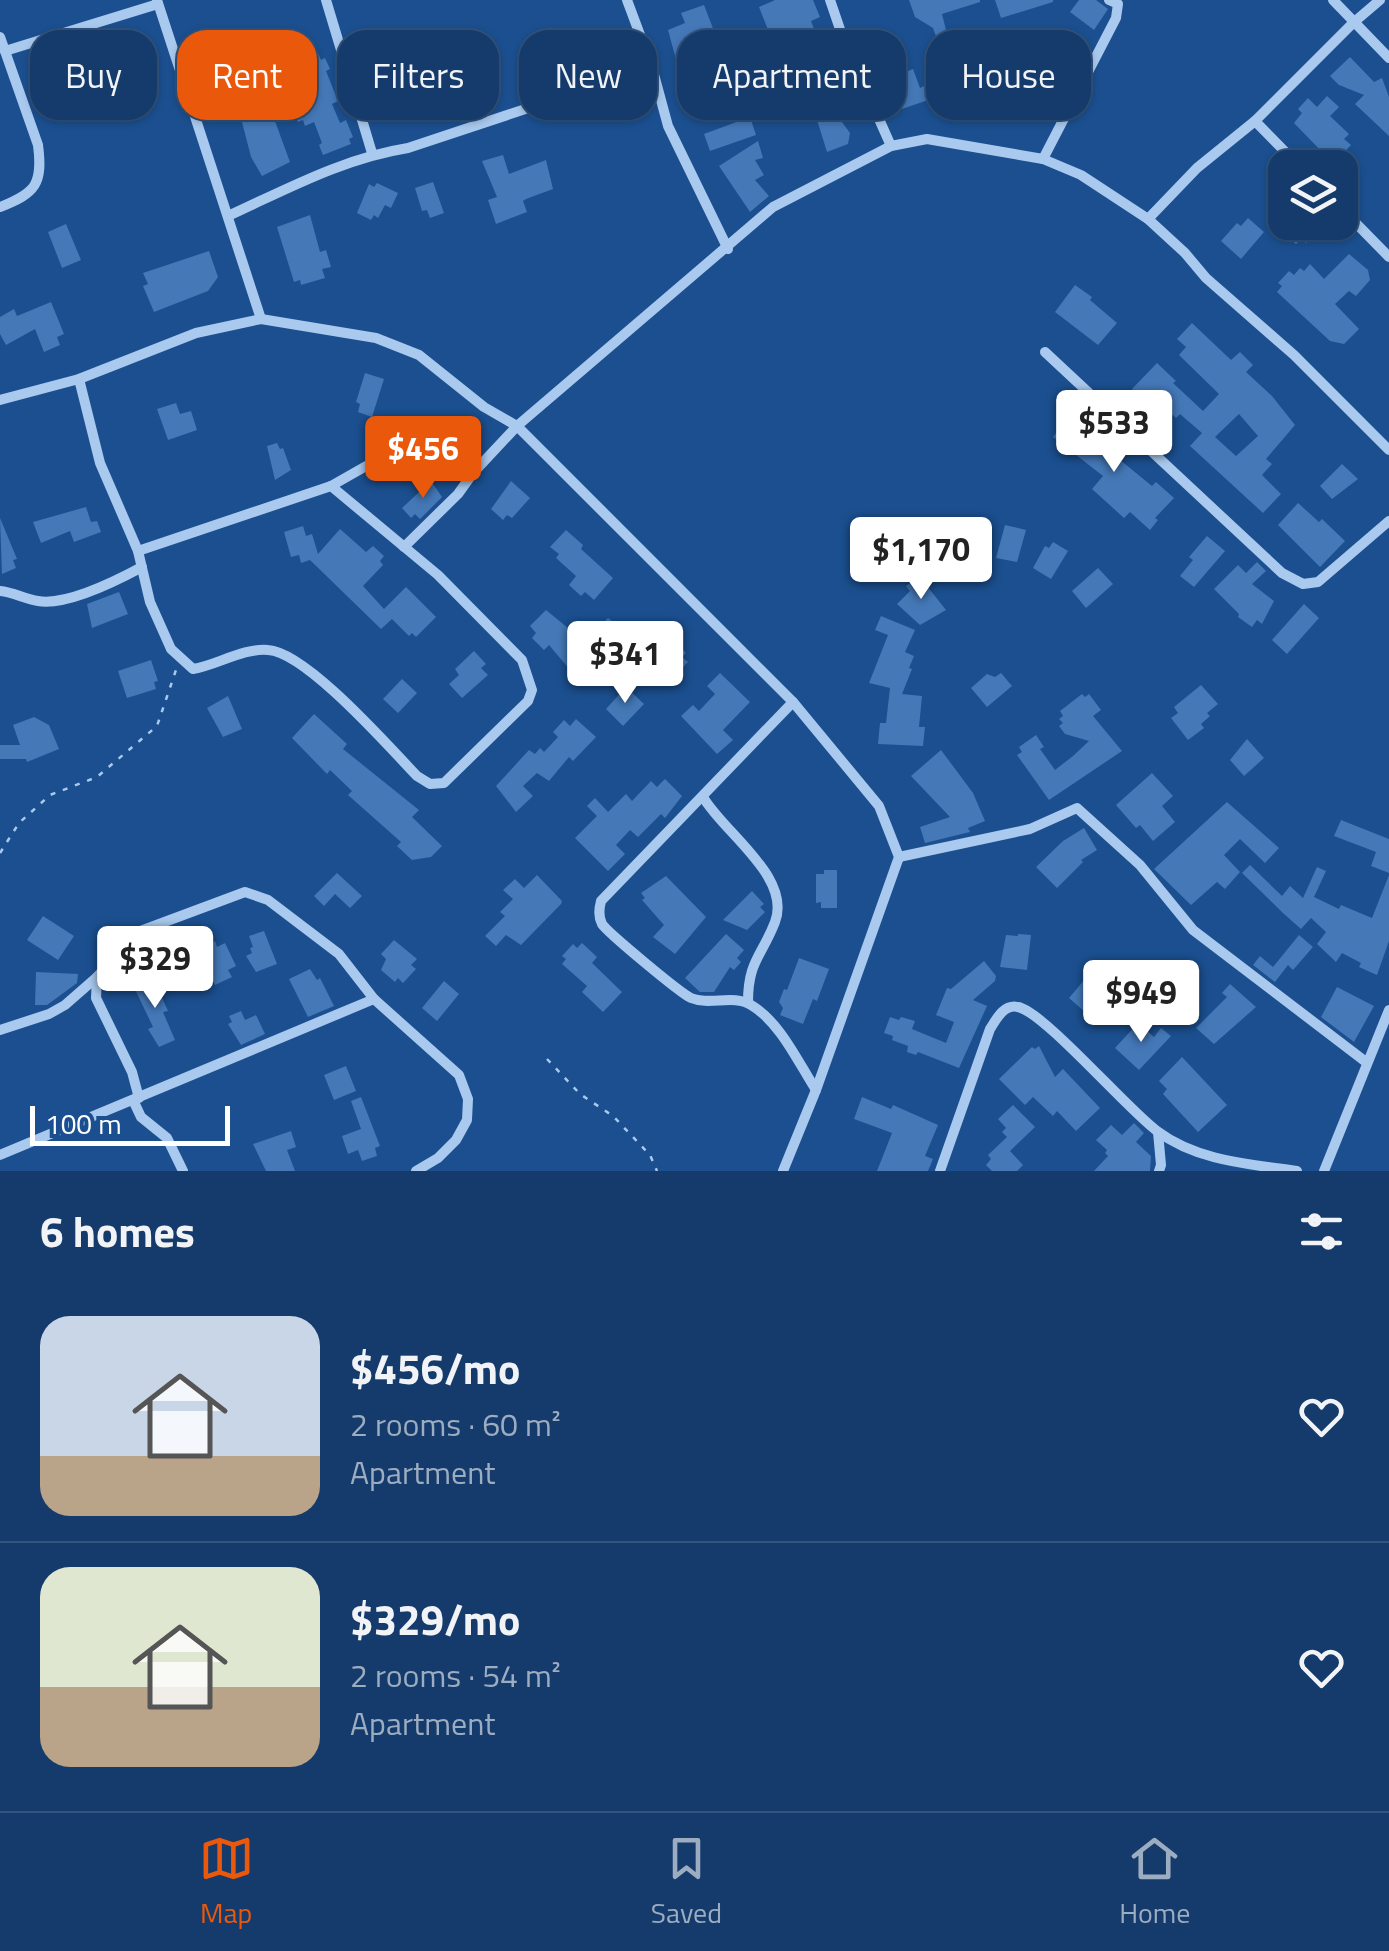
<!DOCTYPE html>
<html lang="en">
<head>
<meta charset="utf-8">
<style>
	:root { --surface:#143b6b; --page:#214673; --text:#f1f3f6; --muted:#9dadc1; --line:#33557e; --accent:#ea580c }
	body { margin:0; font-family:"Titillium Web",sans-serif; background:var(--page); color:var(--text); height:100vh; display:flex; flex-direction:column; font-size:38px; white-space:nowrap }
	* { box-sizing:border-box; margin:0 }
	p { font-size:32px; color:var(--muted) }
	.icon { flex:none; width:55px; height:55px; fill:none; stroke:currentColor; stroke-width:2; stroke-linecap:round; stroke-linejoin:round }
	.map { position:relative; height:1171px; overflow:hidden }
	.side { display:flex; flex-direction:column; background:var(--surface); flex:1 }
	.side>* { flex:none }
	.hud { position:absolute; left:30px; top:30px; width:1330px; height:90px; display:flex; gap:20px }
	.fabs { position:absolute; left:1268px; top:150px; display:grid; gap:20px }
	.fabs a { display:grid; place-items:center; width:90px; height:90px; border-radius:20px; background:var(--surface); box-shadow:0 2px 8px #0004,0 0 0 2px var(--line); font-size:50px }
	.scale { position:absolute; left:30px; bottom:25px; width:200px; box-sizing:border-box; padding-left:10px; border:5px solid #fff; border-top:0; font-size:28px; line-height:35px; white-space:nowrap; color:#fff; -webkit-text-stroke:8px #1b4f8f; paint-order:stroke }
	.price { position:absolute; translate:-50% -85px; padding:0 22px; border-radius:10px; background:#fff; color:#222; font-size:32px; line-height:65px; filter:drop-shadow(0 2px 5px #0008) }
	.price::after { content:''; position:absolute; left:50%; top:60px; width:30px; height:22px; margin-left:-15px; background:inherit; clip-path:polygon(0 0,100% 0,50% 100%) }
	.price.on { background:var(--accent); color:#fff }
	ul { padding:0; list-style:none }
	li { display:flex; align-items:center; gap:30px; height:250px; padding:0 40px }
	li+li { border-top:2px solid var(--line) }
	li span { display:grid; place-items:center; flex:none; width:280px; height:200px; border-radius:30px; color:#555 }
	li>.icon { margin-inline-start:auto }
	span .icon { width:120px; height:120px; fill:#fffc; stroke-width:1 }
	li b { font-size:42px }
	h2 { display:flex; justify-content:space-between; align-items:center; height:120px; padding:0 40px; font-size:42px }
	.pill { padding:0 35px; border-radius:30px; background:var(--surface); box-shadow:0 2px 8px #0004,0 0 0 2px var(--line); font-size:35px; line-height:90px }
	.pill.on { background:var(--accent); color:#fff }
	.tabs { display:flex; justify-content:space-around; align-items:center; height:140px; border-top:2px solid var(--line); background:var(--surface); font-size:28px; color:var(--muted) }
	.tabs a { display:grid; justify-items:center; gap:5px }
	.tabs .on { color:var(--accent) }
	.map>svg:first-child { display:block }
	.building { fill:#4478b7; fill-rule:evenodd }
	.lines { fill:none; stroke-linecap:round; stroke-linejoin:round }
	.path { stroke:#a9c9ee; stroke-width:2.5; stroke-dasharray:5 8; stroke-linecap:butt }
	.street { stroke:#a9c9ee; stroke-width:10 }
</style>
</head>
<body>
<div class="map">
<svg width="1389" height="1171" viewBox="0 0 1389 1171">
	<rect width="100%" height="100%" fill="#1b4f8f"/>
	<g class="building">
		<path d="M775,0h38l7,17 -9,4 16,42 -19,7 4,13 -4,2 10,29 -19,7 -11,-40 11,-4 -13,-42 -14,5 -13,-33z"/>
		<path d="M909,0h71v2l-38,12 6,24 -10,4 -5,-14 -18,-11z"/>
		<path d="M995,0h58v2l-52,16z"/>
		<path d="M1079,0h17l12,9 -14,21 -24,-18z"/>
		<path d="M704,5l10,26 -16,9 13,39 -19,7 -1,-4 -8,3 -15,-55 17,-7 -4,-10z"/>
		<path d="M470,31l8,24 -4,1 11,36 -3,1 2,8 -17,5 -10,-34 10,-3 -11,-33z"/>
		<path d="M581,31l14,39 -15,5 -2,-5 -38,18 -11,-29 32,-12 9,-5 -2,-6z"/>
		<path d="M233,34l19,42 7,-3 6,20 -7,2 7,20 7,-2 18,49 -28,14 -11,-19 -9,-35 9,-4 -7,-18 -2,-4 -9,2 -10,-31 -4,2 -5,-15 7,-2 -5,-12z"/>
		<path d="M134,40l4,12 9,-3 5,15 -30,10 -9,-27z"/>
		<path d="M315,46l6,14 4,-2 5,11 -4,2 12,30 -6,3 8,19 6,-3 7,17 -4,2 2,5 -28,11 -4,-10 3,-2 -8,-21 -9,4 -2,-6 -5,2 -6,-14 15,-6 -8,-21 -7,3 -8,-18 4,-2 -2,-6z"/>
		<path d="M1350,57l24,25 8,-4 7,19v39l-34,-32 9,-9 -25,-10 -9,-9z"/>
		<path d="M905,63l3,8 5,-2 7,19 32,-15 1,4 6,-2 7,19 -24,13 -8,-9 -32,11 -14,-40z"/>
		<path d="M404,78l9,30 -22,7 -10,-29z"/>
		<path d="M1327,96l12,11 -9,9 19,18 -5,5 7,6 -15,16 -5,-4 -3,1 -34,-35 8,-10 -4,-4 10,-11 9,9z"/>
		<path d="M836,114l14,19 -2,11 -21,8 -10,-32z"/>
		<path d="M750,117l6,18 -46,16 -6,-17z"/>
		<path d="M758,141l5,17 -8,2 9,15 -9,5 14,16 -19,16 -31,-46z"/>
		<path d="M503,155l6,19 37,-14 7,29 -27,10 -3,2 4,11 -31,12 -8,-24 9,-3 -15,-36z"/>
		<path d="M433,182l11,31 -14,5 -3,-8 -5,1 -7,-23z"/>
		<path d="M377,183l21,10 -7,15 -6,-3 -7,13 -4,-3 -3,5 -14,-7 12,-29 5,3z"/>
		<path d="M310,215l10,37 6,-2 5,17 -9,2 3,9 -24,7 -1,-5 -6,2 -17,-55z"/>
		<path d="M1248,218l16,14 -23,27 -20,-18 16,-18 4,3z"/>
		<path d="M1286,222h38l-18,21 -5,-4 -5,5 -16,-14z"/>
		<path d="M66,224l15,36 -19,8 -14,-36z"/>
		<path d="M209,251l9,26 -10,14 -54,21 -11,-26 5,-2 -5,-11z"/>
		<path d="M1349,254l19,16 2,10 -14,16 -7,-5 -14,13 24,25 -15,15 -14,-3 -53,-49 5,-6 -4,-3 11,-12 5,4 6,-7 4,3 6,-7 14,15z"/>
		<path d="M1075,285l17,12 -2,3 27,23 -19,22 -43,-33z"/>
		<path d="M51,302l13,32 -7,3 3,8 -16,7 -9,-23 -29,16 -6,-11v-17l14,-8 3,7z"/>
		<path d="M1192,323l39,37 9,-8 13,13 -7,7 26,24 23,29 -29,34 6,5 -10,11 19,19 -18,19 -73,-67 12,-13 -22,-19 -4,4 -19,-18 -6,6 -19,-17 25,-26 19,18 -3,2 30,28 16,-17 -40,-39 7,-8 -9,-8zM1239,414l19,22 -22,20 -21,-19z"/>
		<path d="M365,373l19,6 -12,38 -14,-5 2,-8 -4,-2z"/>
		<path d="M176,403l4,11 11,-3 6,19 -29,10 -11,-31z"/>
		<path d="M1071,413l4,3 3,-3 15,13 -6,7 65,53 4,-4 18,16 -19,20 3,2 -8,10 -20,-18 -6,6 -32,-29 11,-13 -50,-39z"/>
		<path d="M277,443l3,6 3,-1 8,22 -16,10 -8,-34z"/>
		<path d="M1342,464l16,15 -26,20 -12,-13z"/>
		<path d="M431,481l11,16 -22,22 -5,-5 -4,4 -9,-10z"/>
		<path d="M511,481l19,17 -18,20 -5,-3 -4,5 -12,-11z"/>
		<path d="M1298,503l21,19 3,-3 23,22 -25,26 -42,-42z"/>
		<path d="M86,507l5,15 6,-1 4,11 -27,10 -4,-11 -29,12 -8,-21z"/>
		<path d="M0,518l17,41 -4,1 3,8 -14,6z"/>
		<path d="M1005,525l21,5 -9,32 -21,-4z"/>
		<path d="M303,526l3,10 6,-2 6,20 22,-25 26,23 7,-6 11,10 -4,5 3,4 -20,21 21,23 22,-22 30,30 -20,20 -4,-4 -3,3 -17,-17 -11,10 -71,-69 -9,3 -2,-8 -8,2 -7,-25z"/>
		<path d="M566,530l17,15 -2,4 32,29 -19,22 -9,-8 -4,4 -12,-11 7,-9 -20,-18 3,-4 -9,-7z"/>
		<path d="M1207,536l18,15 -31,36 -14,-11 13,-16 -4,-3z"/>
		<path d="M1053,542l15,9 -17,28 -18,-11 12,-22 4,2z"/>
		<path d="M1257,562l9,9 -14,13 22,17 -12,23 -5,-4 -5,7 -14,-10 1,-3 -25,-25 24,-24 8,8z"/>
		<path d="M1098,568l15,16 -27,24 -14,-17z"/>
		<path d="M919,576l27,34 -26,15 -23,-21 13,-13 -4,-5z"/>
		<path d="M119,592l9,22 -36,14 -5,-24z"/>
		<path d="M1304,604l15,14 -32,36 -15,-14z"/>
		<path d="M546,610l39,32 23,-24 16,12 -48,47 -27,-32 -5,5 -12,-12 4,-5 -6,-7z"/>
		<path d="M881,616l34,14 -10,22 9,4 -5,12 3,1 -10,25 20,2 -3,31h6l-2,19 -45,-2 2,-21h6l4,-35 -21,-5 19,-48 -13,-5z"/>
		<path d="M669,643l5,5 4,-4 8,9 -4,4 6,5 -16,16 -15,-15 4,-4 -3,-3z"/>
		<path d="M474,651l12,13 -5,4 7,7 -26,23 -13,-14 10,-9 -4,-6z"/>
		<path d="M151,660l7,21 -4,1 2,7 -29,9 -9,-27z"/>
		<path d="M720,673l30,29 -27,28 10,10 -16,14 -36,-38 12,-11 6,6 16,-17 -8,-8z"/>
		<path d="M1001,673l11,13 -25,21 -16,-19 16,-14 8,3z"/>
		<path d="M402,679l15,14 -19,20 -15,-14z"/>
		<path d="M1201,685l17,19 -11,9 3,3 -9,8 3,4 -16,12 -17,-22 7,-5 -4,-6z"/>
		<path d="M626,687l18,17 -21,22 -17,-17z"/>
		<path d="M1082,694l3,3 4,-3 12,16 -8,6 29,35 -73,49 -32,-45 5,-3 -3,-5 17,-12 8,12 -4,2 15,21 18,-14 16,-15 -24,-7 -6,-8 4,-3 -4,-4 4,-3 -3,-5z"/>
		<path d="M228,696l14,33 -19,8 -16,-29z"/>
		<path d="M314,714l33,30 -4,5 76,61 -7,7 30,29 -11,11 -19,3 -15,-14 4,-4 -53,-47 4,-4 -22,-21 -3,4 -35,-36z"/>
		<path d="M34,717l15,8 10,24 -32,13 -1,-3h-26v-14h20l-7,-20z"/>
		<path d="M576,719l20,18 -23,24 -4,-4 -20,24 -12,-8 -14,13 10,10 -17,16 -20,-26 33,-36 6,4 5,-6 4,4 14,-15 -5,-5 11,-12 6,6z"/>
		<path d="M1247,739l17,19 -20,18 -14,-16z"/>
		<path d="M941,750l32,43 12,28 -17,7 2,4 -45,11 -5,-16 30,-10 -39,-41z"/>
		<path d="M1152,773l21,23 -11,10 13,16 -22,19 -13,-16 -4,3 -20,-23z"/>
		<path d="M665,779l17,17 -17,22 -4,-4 -23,23 -8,-7 -14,15 9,9 -17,17 -33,-33 22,-22 -10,-10 8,-8 13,14 18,-18 6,7 19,-20 6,6z"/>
		<path d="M1227,802l52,46 -14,15 -25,-24 -16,16 16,17 -15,17 -8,-7 -26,23 -37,-36z"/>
		<path d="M1341,820l48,19v34l-18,-7 5,-14 -42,-16z"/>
		<path d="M1084,828l13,22 -16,10 2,2 -26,26 -21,-21 27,-26z"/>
		<path d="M1250,865l32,31 8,-10 13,12 14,-31 9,4 -12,26 25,12 2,-4 31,13 17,-43v66l-12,34 -18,-8 2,-4 -19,-10 -6,9 -19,-18 9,-12 -15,-14 -10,11 -17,-15 -42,-41z"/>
		<path d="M824,870h13v38h-16v-6l-5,1v-29h8z"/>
		<path d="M337,873l25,23 -12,12 -15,-14 -11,12 -10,-10z"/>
		<path d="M537,875l25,26 -1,3 -40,41 -15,-10 -10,11 -11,-10 20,-20 -5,-4 13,-13 -10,-9 12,-11 9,9z"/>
		<path d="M666,876l40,41 -31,37 -22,-17 11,-12 -22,-25 3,-2 -4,-5z"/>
		<path d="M752,891l12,13 -4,3 5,5 -18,18 -24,-10z"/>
		<path d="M43,916l31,20 -16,24 -31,-20z"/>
		<path d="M264,931l13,33 -21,8 -10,-16 6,-3 -2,-5 3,-1 -4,-11z"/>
		<path d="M726,934l18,16 -7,8 4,4 -7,8 -4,-3 -16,25h-14l-15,-14z"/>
		<path d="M1018,934l13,1 -4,35 -27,-3 6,-32 12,1z"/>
		<path d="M1299,935l14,12 -20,23 -5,-5 -13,17 -22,-17 7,-9 13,11z"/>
		<path d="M394,940l23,19 -6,6 5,4 -13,14 -5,-5 -3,4 -14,-12 5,-11 -5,-5z"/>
		<path d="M215,941l2,6 8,-4 11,23 -8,4 4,7 -17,8 -12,-23 -38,17 -8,-17 11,-5 -2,-4 17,-7 4,9z"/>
		<path d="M582,943l15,14 -5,6 30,29 -19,20 -21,-20 5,-6 -25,-22 4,-5 -4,-3 11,-12 4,4z"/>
		<path d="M799,958l30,11 -12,32 -4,-2 -10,25 -23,-9 3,-7 -4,-6 5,-13 3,1z"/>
		<path d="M984,961l12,15 -1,5 -22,19 14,6 -28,62 -41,-16 -2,3 -9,-3 1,-6 -16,-6 1,-4 -9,-3 6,-16 9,3 2,-3 14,4 -3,8 34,14 8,-21 -18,-7 11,-27 4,1z"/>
		<path d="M310,969l7,11 3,-2 14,28 -26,11 -19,-38z"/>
		<path d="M36,972l42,2 -1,9 -30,22h-12z"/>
		<path d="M1090,973l16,14 -21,25 -16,-14z"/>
		<path d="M152,976l16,35 -5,1 12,28 -16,7 -11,-18 5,-2 -20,-42z"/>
		<path d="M444,981l15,13 -22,27 -15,-13z"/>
		<path d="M1230,984l26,23 -42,37 -18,-16 31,-31 -5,-4z"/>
		<path d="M1337,987l37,19 -20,36 -33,-25z"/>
		<path d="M241,1011l4,9 11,-5 9,19 -24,11 -13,-21 4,-2 -3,-6z"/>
		<path d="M1138,1023l16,14 7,-9 10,8 -32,34 -24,-22z"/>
		<path d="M1039,1046l16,31 8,-8 37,39 -24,23 -19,-20 -4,5 -20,-19 -8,8 -26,-26 33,-32 3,2z"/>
		<path d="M1182,1057l45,48 -29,27 -35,-38 4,-5 -8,-8z"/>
		<path d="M346,1066l10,25 -22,9 -10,-25z"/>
		<path d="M361,1097l19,49 -5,2 2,8 -15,5 -4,-11 -10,4 -6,-18 19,-7 -10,-28z"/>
		<path d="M862,1097l29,12 2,-4 45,20 -13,31 8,3 -5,12h-51l15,-38 -38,-14z"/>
		<path d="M1013,1105l22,22 -25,24 13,14 -6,6h-25l-6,-6 5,-6 -3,-4 19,-18 -5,-5 4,-4 -8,-9z"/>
		<path d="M1134,1123l10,10 -8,9 15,14 -1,15h-56l14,-15 -3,-3 2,-3 -11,-10 15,-15 11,10z"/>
		<path d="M291,1131l5,16 -9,3 8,21h-29l-13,-27z"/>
	</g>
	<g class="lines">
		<g class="path">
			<path d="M0,853l19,-30 31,-28 47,-18 60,-51 19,-56"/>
			<path d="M547,1059l33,35 33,22 37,39 7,16"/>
		</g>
		<g class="street">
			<path d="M157,0l104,319"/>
			<path d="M326,0l46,153"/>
			<path d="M627,0l25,67 16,59 60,123"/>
			<path d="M830,0l13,38 48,108"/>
			<path d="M1333,0l56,58"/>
			<path d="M0,37l38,108c5,39 -2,48 -38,62"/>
			<path d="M5,51l153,-47"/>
			<path d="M1255,121l46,47"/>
			<path d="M1043,159l73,-141 2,-14 -9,-4"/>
			<path d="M1340,207l49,50"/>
			<path d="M228,216c59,-27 116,-58 180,-68l244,-81"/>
			<path d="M1148,219l49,-51 58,-47 98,-98 27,-23"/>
			<path d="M1045,352l237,221 21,11 15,-2 71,-61"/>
			<path d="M79,379l21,84 38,88 12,51 21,47 22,20c25,-4 49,-21 75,-19 38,2 121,97 149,126l13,8 14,-1 84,-82 4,-11 -10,-30 -84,-85 -107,-89"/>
			<path d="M0,400l79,-21 117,-46 65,-14 115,19 43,17 65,52 33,19 276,276 86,104 20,51 -83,233 -33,81"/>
			<path d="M404,547l54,-53 15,-21 44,-47 256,-219 118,-61 36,-7 116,20 38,16 67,44 37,34 21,25 88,77 95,95"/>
			<path d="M138,551l193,-65 51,-29 44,-3 47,19"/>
			<path d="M0,591c13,1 25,8 38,10 29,5 78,-20 104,-34"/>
			<path d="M793,702l-192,199c-2,8 -3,15 1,23 5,8 78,69 89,74 19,8 42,-4 60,7 29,17 47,57 65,85"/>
			<path d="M703,797c21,36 89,80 72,125 -13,34 -27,39 -27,80"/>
			<path d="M899,857l131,-28 47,-21 63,57 53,65 173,132"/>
			<path d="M0,1030l49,-16 16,-9 32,-28"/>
			<path d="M139,1098l-7,-26 -36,-74 1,-21 38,-44 110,-41 23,8 71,54 35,45 85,76 9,24 -1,21 -11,20 -18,18 -22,13"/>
			<path d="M133,1100l8,17 26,21 16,33"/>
			<path d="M1158,1132l3,33 -2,6"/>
			<path d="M0,1155l374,-156"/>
			<path d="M940,1171l50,-142c7,-11 14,-25 28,-22 26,5 110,103 139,124 40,30 92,33 140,40"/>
			<path d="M1324,1171l65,-161"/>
		</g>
	</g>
</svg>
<div class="fabs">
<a><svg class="icon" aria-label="layers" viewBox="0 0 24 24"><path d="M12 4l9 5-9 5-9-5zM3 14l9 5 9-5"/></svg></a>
</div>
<div class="scale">100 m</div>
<b class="price" style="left:1114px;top:475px">$533</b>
<b class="price on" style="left:423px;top:501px">$456</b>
<b class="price" style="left:921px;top:602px">$1,170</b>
<b class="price" style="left:625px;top:706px">$341</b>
<b class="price" style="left:155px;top:1011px">$329</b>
<b class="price" style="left:1141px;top:1045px">$949</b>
<div class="hud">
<a class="pill">Buy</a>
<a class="pill on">Rent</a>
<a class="pill">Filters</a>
<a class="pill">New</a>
<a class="pill">Apartment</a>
<a class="pill">House</a>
</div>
</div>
<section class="side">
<h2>6 homes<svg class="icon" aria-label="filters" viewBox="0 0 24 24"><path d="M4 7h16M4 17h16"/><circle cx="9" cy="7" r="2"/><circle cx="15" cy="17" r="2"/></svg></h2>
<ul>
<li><span style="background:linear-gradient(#c9d6e8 70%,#b9a48a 0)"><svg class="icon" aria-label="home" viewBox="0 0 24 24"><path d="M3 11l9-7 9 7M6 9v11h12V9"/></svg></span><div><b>$456/mo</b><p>2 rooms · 60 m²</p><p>Apartment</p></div><svg class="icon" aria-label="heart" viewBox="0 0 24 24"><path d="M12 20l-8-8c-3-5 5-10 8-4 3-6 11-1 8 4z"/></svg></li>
<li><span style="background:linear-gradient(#dfe7d0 60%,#b9a48a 0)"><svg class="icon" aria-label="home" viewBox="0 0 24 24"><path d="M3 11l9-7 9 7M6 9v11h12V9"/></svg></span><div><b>$329/mo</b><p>2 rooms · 54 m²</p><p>Apartment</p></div><svg class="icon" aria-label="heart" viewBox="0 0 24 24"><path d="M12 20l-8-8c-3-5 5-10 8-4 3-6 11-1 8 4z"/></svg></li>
</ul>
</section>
<nav class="tabs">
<a class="on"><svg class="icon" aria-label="map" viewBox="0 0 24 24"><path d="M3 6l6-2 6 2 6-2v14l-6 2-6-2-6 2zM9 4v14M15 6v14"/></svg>Map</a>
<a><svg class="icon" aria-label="saved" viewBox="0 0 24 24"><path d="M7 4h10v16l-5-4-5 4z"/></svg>Saved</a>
<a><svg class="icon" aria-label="home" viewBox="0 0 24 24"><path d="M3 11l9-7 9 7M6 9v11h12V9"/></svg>Home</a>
</nav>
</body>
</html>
